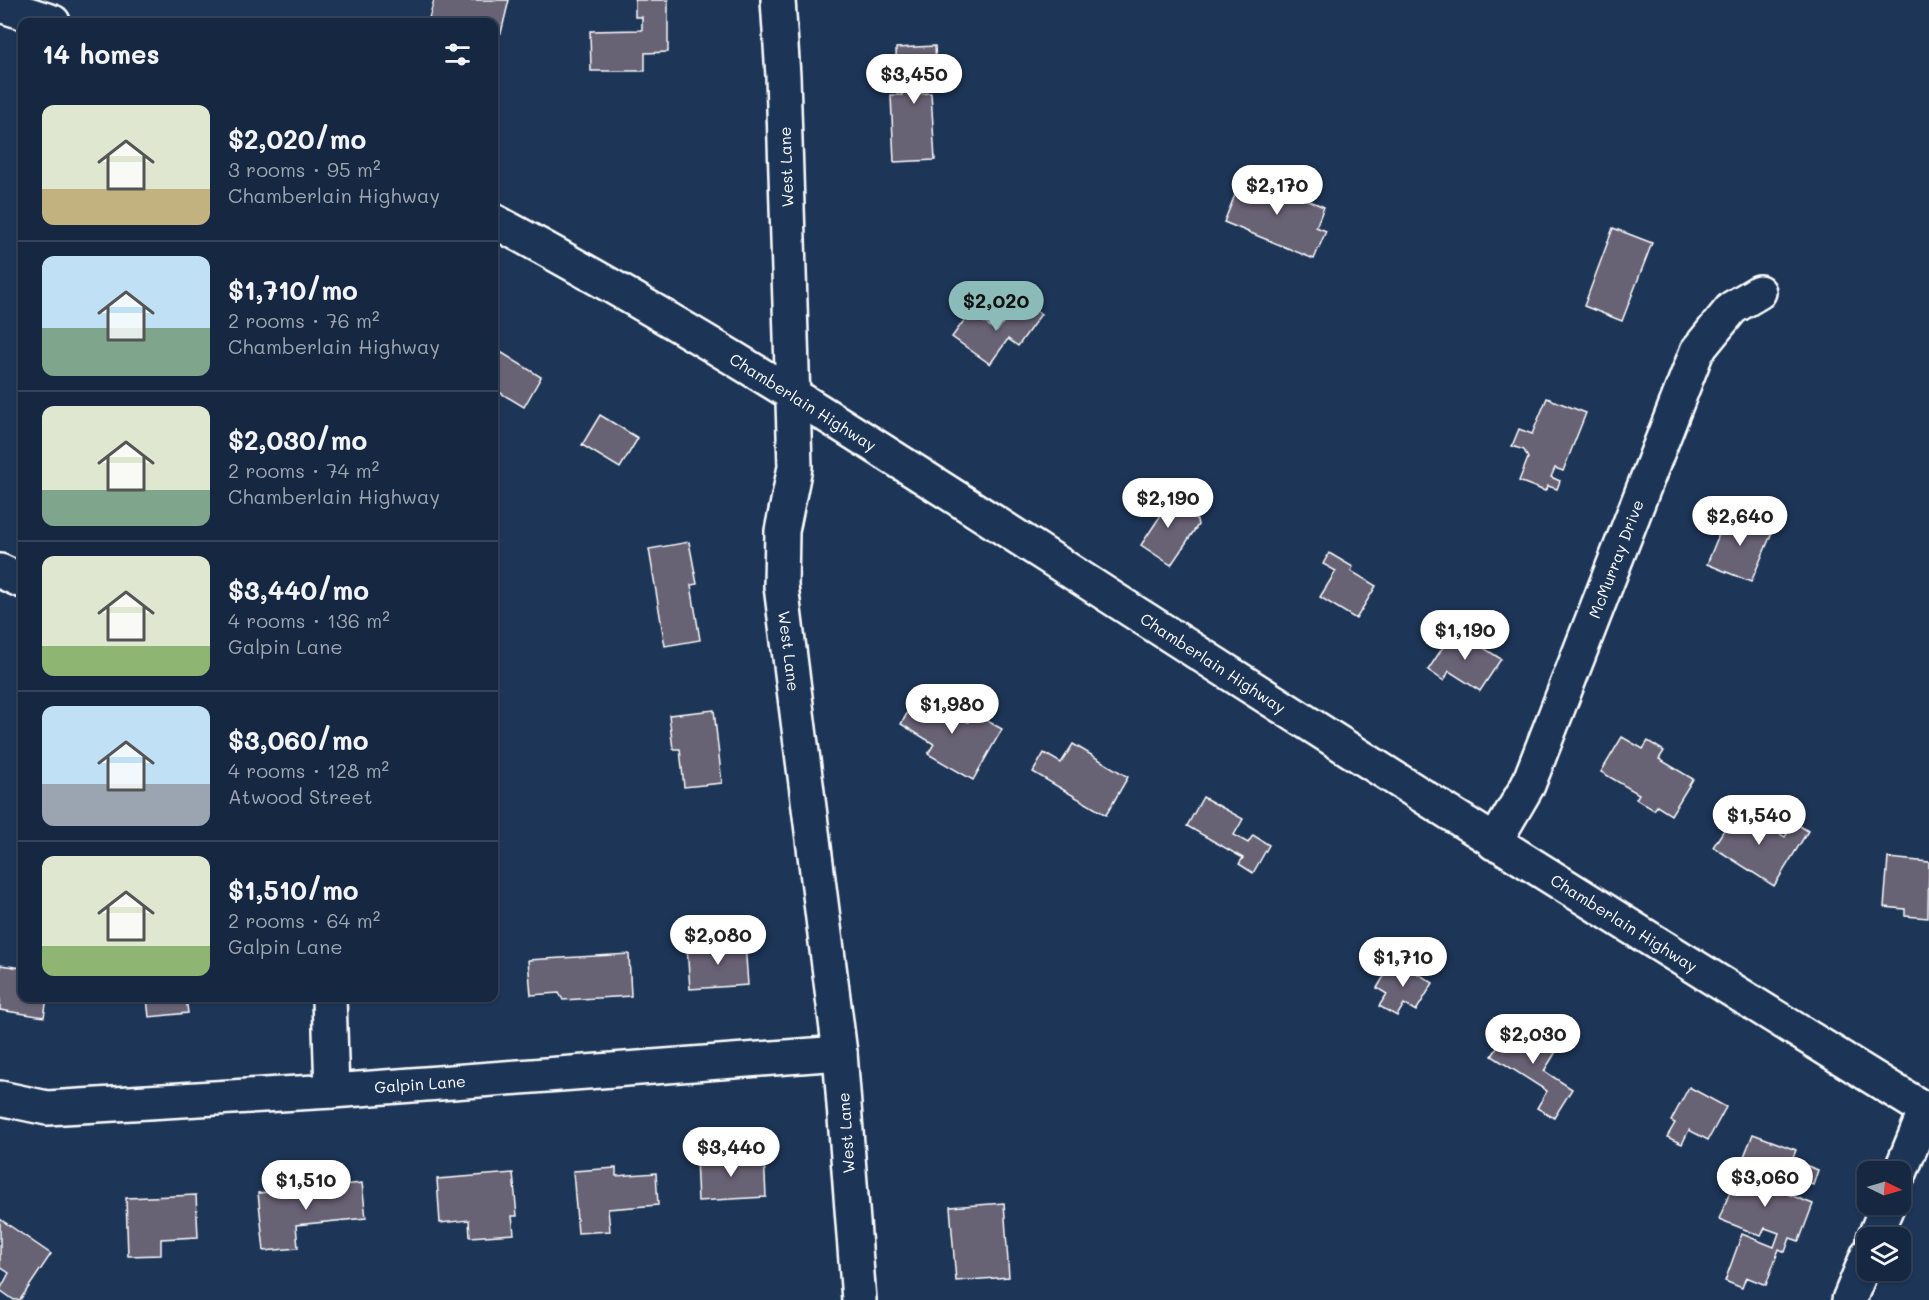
<!DOCTYPE html>
<html lang="en">
<head>
<meta charset="utf-8">
<style>
	:root { --surface:#162841; --page:#1f3048; --text:#f1f3f6; --muted:#9ea6b1; --line:#35445a; --accent:#8bbbb9 }
	body { margin:0; font-family:Mali,sans-serif; background:var(--page); color:var(--text); height:100vh; display:flex; flex-direction:column; font-size:22px; white-space:nowrap }
	* { box-sizing:border-box; margin:0 }
	p { font-size:20px; color:var(--muted) }
	.icon { flex:none; width:33px; height:33px; fill:none; stroke:currentColor; stroke-width:2; stroke-linecap:round; stroke-linejoin:round }
	.map { position:relative; flex:1; overflow:hidden }
	.drawer { position:absolute; left:18px; top:18px; width:480px; height:984px; display:flex; flex-direction:column; background:var(--surface); border-radius:12px; box-shadow:0 2px 4px #0004,0 0 0 2px var(--line) }
	.drawer>* { flex:none }
	.needle { width:39px; rotate:95deg }
	.tools { position:absolute; left:1857px; top:1161px; display:grid; gap:12px }
	.tools a { display:grid; place-items:center; width:54px; height:54px; border-radius:12px; background:var(--surface); box-shadow:0 2px 4px #0004,0 0 0 2px var(--line); font-size:30px }
	.price { position:absolute; translate:-50% -51px; padding:0 14px; border-radius:21px; background:#fff; color:#222; font-size:20px; line-height:39px; filter:drop-shadow(0 2px 3px #0008) }
	.price::after { content:''; position:absolute; left:50%; top:36px; width:18px; height:14px; margin-left:-9px; background:inherit; clip-path:polygon(0 0,100% 0,50% 100%) }
	.price.current { background:var(--accent); color:#111 }
	ul { padding:0; list-style:none }
	li { display:flex; align-items:center; gap:18px; height:150px; padding:0 24px }
	li+li { border-top:2px solid var(--line) }
	li span { display:grid; place-items:center; flex:none; width:168px; height:120px; border-radius:12px; color:#555 }
	li>.icon { margin-inline-start:auto }
	span .icon { width:72px; height:72px; fill:#fffc; stroke-width:1 }
	li b { font-size:26px }
	h2 { display:flex; justify-content:space-between; align-items:center; height:72px; padding:0 24px; font-size:26px }
	.map>svg:first-child { display:block }
	.building { fill:#676274; stroke:#fff; stroke-width:1.5 }
	.lines { fill:none; stroke-linecap:round; stroke-linejoin:round }
	.minor-casing { stroke:#fff; stroke-width:38 }
	.major-casing { stroke:#fff; stroke-width:38 }
	.minor { stroke:#1d3557; stroke-width:33 }
	.major { stroke:#1d3557; stroke-width:33 }
	.labels { text-anchor:middle; stroke-width:4.5; stroke-linejoin:round; paint-order:stroke }
	.street-label { font-size:16px; fill:#fff; stroke:#1d3557 }
</style>
</head>
<body>
<div class="map">
<svg width="1929" height="1300" viewBox="0 0 1929 1300">
	<rect width="100%" height="100%" fill="#1d3557"/>
	<filter id="ink" filterUnits="userSpaceOnUse"><feTurbulence type="fractalNoise" baseFrequency=".0167" numOctaves="2"/><feDisplacementMap in="SourceGraphic" scale="12" xChannelSelector="R" yChannelSelector="G"/><feConvolveMatrix kernelMatrix="1 2 1 2 8 2 1 2 1" color-interpolation-filters="sRGB"/></filter>
	<g filter="url(#ink)">
		<g class="building">
			<path d="M434,0h75l-8,33 -7,-2v-9h-66z"/>
			<path d="M635,0h33v52l-23,1v18h-54l-1,-40 52,-1v-13h-7z"/>
			<path d="M935,46l2,37 -21,1v10l15,-1 4,67 -41,2 -3,-67h11l-1,-10 -4,1 -1,-38z"/>
			<path d="M1244,173l80,34 -8,20 10,4 -12,28 -90,-37z"/>
			<path d="M1613,228l39,15 -30,78 -38,-15z"/>
			<path d="M1020,299l21,15 -23,32 -10,-7 -18,25 -38,-27 18,-25 27,19z"/>
			<path d="M494,348l47,29 -17,30 -30,-18z"/>
			<path d="M1547,398l39,15 -23,58 -8,-3 -4,9 9,4 -3,8 -9,-3 -3,5 -26,-10 9,-23 -4,-8 -12,-4 7,-17 13,5z"/>
			<path d="M600,415l38,23 -18,30 -38,-23z"/>
			<path d="M1150,488l47,32 1,5 -27,40 -30,-20 22,-33 -20,-13z"/>
			<path d="M1728,512l45,18 -22,52 -44,-18z"/>
			<path d="M689,542l8,42 -6,1 9,55 -35,6 -16,-97z"/>
			<path d="M1329,553l24,14 -2,4 25,15 -20,33 -36,-22 16,-26 -13,-7z"/>
			<path d="M1454,630l15,10 4,-5 9,5 -3,5 22,14 -21,32 -31,-20 -5,10 -16,-11z"/>
			<path d="M919,693l49,29 5,-9 29,16 -29,51 -45,-26 6,-10 -33,-20z"/>
			<path d="M714,710l8,73 -38,4 -4,-38h-7l-4,-34z"/>
			<path d="M1622,737l21,12 5,-8 16,10 -5,8 34,20 -22,36 -14,-9 -3,4 -18,-11 3,-5 -38,-22z"/>
			<path d="M1073,744l55,33 -22,38 -73,-43 11,-19 17,10z"/>
			<path d="M1203,797l40,22 -9,16 14,8 5,-8 16,10 -16,28 -14,-9 4,-6 -56,-32z"/>
			<path d="M1738,808l47,29 9,-15 14,9 -34,55 -61,-39z"/>
			<path d="M1888,858l41,4 -1,56 -23,-2v-7l-21,-2z"/>
			<path d="M745,943l3,42 -58,4 -3,-42z"/>
			<path d="M629,954l2,42 -68,4 -4,-7 -28,2 -3,-35z"/>
			<path d="M1394,959l39,24 -17,28 -12,-7 -7,12 -18,-10 8,-12 -10,-6z"/>
			<path d="M0,965l22,3v30h25l-3,19 -44,-7z"/>
			<path d="M147,998h39l2,15 -39,4z"/>
			<path d="M1513,1022l44,28 -13,21 28,18 -18,29 -17,-10 10,-17 -55,-35z"/>
			<path d="M1689,1087l37,20 -18,33 -19,-10 -7,14 -15,-7 8,-14 -4,-2z"/>
			<path d="M1753,1134l43,16 -4,10 26,10 -5,15 -27,-11 -6,17 33,13 -14,37 -9,-3 -5,14 -6,-3 -13,36 -20,-8 -4,11 -17,-7 17,-47 32,13 5,-14 -14,-5 -4,8 -42,-17z"/>
			<path d="M764,1155l2,42 -68,4 -2,-42z"/>
			<path d="M616,1168v8l40,-3 2,32 -50,4 2,22 -32,2 -5,-62z"/>
			<path d="M513,1173l4,43h-5l2,18 -44,3 -1,-17 -29,3 -3,-44z"/>
			<path d="M362,1183l4,35 -70,7 2,23 -34,3 -6,-58z"/>
			<path d="M196,1195l2,42 -37,2v16l-33,1 -2,-58z"/>
			<path d="M1004,1203l5,74 -53,4 -6,-74z"/>
			<path d="M0,1219l51,35 -31,46h-6l-14,-10 9,-17 -9,-6z"/>
		</g>
		<g class="lines">
			<defs>
				<g id="minor">
					<path d="M778,0l5,76 12,391 -13,64 -1,55 59,467 19,247"/>
					<path d="M0,571l22,10"/>
					<path d="M1494,843l34,-58 169,-434 35,-43 27,-16"/>
					<path d="M329,998l3,93"/>
					<path d="M0,1098l47,10 285,-17 508,-38"/>
					<path d="M1900,1173l26,-63"/>
					<path d="M1874,1238l14,-34"/>
					<path d="M1849,1300l19,-46"/>
				</g>
				<g id="major">
					<path d="M0,5l53,17"/>
					<path d="M494,221c225,120 437,261 651,398 260,167 521,331 784,493"/>
				</g>
			</defs>
			<use href="#minor" class="minor-casing"/>
			<use href="#major" class="major-casing"/>
			<use href="#minor" class="minor"/>
			<use href="#major" class="major"/>
		</g>
	</g>
	<g class="labels">
		<g class="street-label">
			<text transform="translate(786 167) rotate(-92)" y="6">West Lane</text>
			<text transform="translate(803 402) rotate(32)" y="6">Chamberlain Highway</text>
			<text transform="translate(1616 559) rotate(-69)" y="6">McMurray Drive</text>
			<text transform="translate(789 651) rotate(83)" y="6">West Lane</text>
			<text transform="translate(1213 663) rotate(33)" y="6">Chamberlain Highway</text>
			<text transform="translate(1624 923) rotate(32)" y="6">Chamberlain Highway</text>
			<text transform="translate(420 1084) rotate(-4)" y="6">Galpin Lane</text>
			<text transform="translate(846 1133) rotate(-94)" y="6">West Lane</text>
		</g>
	</g>
</svg>
<div class="tools">
<a><svg class="needle" viewBox="-14 -14 28 28"><path d="M0-13l5 13h-10z" fill="#e53935"/><path d="M0 13l5-13h-10z" fill="#9ea6b1"/></svg></a>
<a><svg class="icon" aria-label="layers" viewBox="0 0 24 24"><path d="M12 4l9 5-9 5-9-5zM3 14l9 5 9-5"/></svg></a>
</div>
<b class="price" style="left:914px;top:105px">$3,450</b>
<b class="price" style="left:1277px;top:216px">$2,170</b>
<b class="price current" style="left:996px;top:332px">$2,020</b>
<b class="price" style="left:1168px;top:529px">$2,190</b>
<b class="price" style="left:1740px;top:547px">$2,640</b>
<b class="price" style="left:1465px;top:661px">$1,190</b>
<b class="price" style="left:952px;top:735px">$1,980</b>
<b class="price" style="left:1759px;top:846px">$1,540</b>
<b class="price" style="left:718px;top:966px">$2,080</b>
<b class="price" style="left:1403px;top:988px">$1,710</b>
<b class="price" style="left:1533px;top:1065px">$2,030</b>
<b class="price" style="left:731px;top:1178px">$3,440</b>
<b class="price" style="left:1765px;top:1208px">$3,060</b>
<b class="price" style="left:306px;top:1211px">$1,510</b>
<section class="drawer">
<h2>14 homes<svg class="icon" aria-label="filters" viewBox="0 0 24 24"><path d="M4 7h16M4 17h16"/><circle cx="9" cy="7" r="2"/><circle cx="15" cy="17" r="2"/></svg></h2>
<ul>
<li><span style="background:linear-gradient(#dfe7d0 70%,#c2b280 0)"><svg class="icon" aria-label="home" viewBox="0 0 24 24"><path d="M3 11l9-7 9 7M6 9v11h12V9"/></svg></span><div><b>$2,020/mo</b><p>3 rooms · 95 m²</p><p>Chamberlain Highway</p></div></li>
<li><span style="background:linear-gradient(#bfe0f5 60%,#7fa58c 0)"><svg class="icon" aria-label="home" viewBox="0 0 24 24"><path d="M3 11l9-7 9 7M6 9v11h12V9"/></svg></span><div><b>$1,710/mo</b><p>2 rooms · 76 m²</p><p>Chamberlain Highway</p></div></li>
<li><span style="background:linear-gradient(#dfe7d0 70%,#7fa58c 0)"><svg class="icon" aria-label="home" viewBox="0 0 24 24"><path d="M3 11l9-7 9 7M6 9v11h12V9"/></svg></span><div><b>$2,030/mo</b><p>2 rooms · 74 m²</p><p>Chamberlain Highway</p></div></li>
<li><span style="background:linear-gradient(#dfe7d0 75%,#8fb573 0)"><svg class="icon" aria-label="home" viewBox="0 0 24 24"><path d="M3 11l9-7 9 7M6 9v11h12V9"/></svg></span><div><b>$3,440/mo</b><p>4 rooms · 136 m²</p><p>Galpin Lane</p></div></li>
<li><span style="background:linear-gradient(#bfe0f5 65%,#9aa5b1 0)"><svg class="icon" aria-label="home" viewBox="0 0 24 24"><path d="M3 11l9-7 9 7M6 9v11h12V9"/></svg></span><div><b>$3,060/mo</b><p>4 rooms · 128 m²</p><p>Atwood Street</p></div></li>
<li><span style="background:linear-gradient(#dfe7d0 75%,#8fb573 0)"><svg class="icon" aria-label="home" viewBox="0 0 24 24"><path d="M3 11l9-7 9 7M6 9v11h12V9"/></svg></span><div><b>$1,510/mo</b><p>2 rooms · 64 m²</p><p>Galpin Lane</p></div></li>
</ul>
</section>
</div>
</body>
</html>
